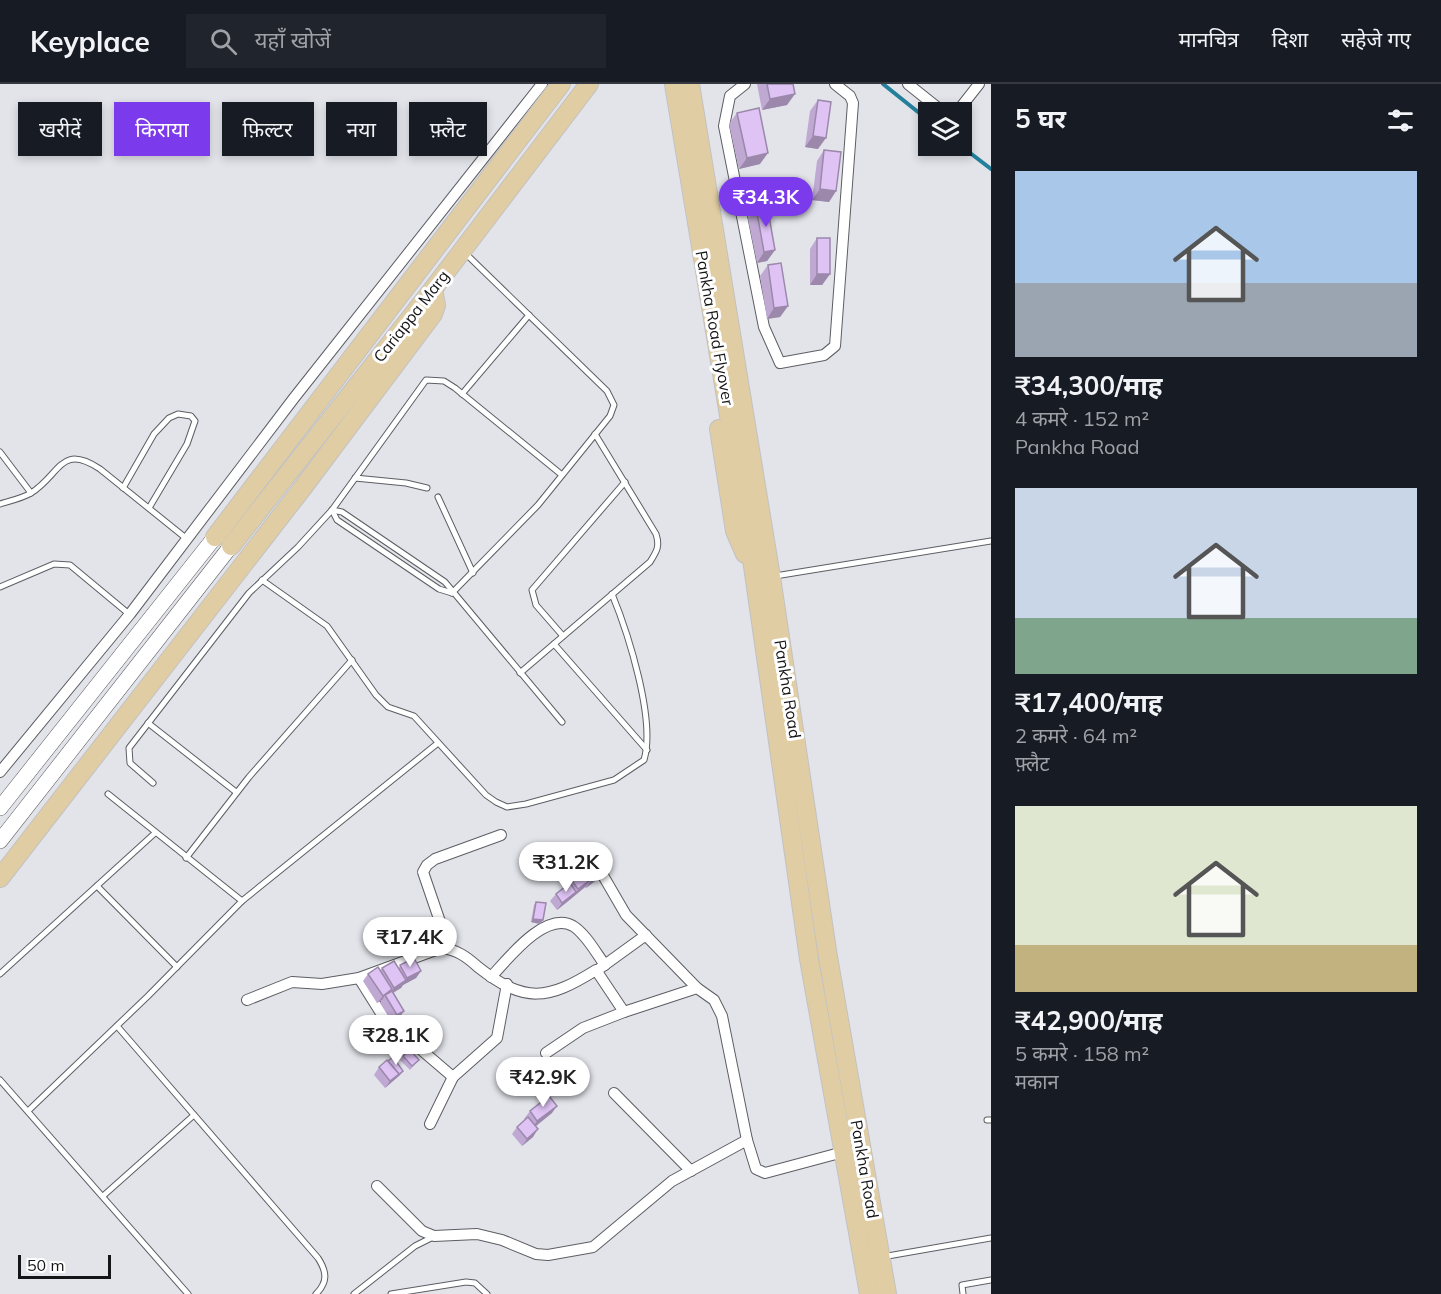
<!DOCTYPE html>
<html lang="hi">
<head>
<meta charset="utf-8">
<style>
	:root { --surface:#171b24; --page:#20242c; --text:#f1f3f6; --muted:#9ea1a6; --line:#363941; --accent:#7c3aed }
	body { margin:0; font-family:Mulish,"Noto Sans Devanagari",sans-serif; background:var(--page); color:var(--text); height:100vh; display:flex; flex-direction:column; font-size:22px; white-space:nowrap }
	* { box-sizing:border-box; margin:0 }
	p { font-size:20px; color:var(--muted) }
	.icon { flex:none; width:33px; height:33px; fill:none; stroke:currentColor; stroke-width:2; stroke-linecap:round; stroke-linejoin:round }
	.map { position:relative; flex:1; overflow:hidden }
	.details { display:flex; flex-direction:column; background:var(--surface); width:450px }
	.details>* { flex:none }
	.hud { position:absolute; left:18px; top:18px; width:570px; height:54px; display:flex; gap:12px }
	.buttons { position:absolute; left:918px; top:18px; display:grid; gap:12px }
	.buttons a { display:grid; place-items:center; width:54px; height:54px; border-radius:0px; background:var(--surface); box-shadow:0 3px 9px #0003; font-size:30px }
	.scale { position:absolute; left:18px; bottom:15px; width:93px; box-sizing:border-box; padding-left:6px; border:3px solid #151517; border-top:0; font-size:16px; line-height:21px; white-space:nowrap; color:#151517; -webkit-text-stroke:4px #fff; paint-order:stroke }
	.price { position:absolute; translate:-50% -51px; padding:0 14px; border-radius:21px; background:#fff; color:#222; font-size:20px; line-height:39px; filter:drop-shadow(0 2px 3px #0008) }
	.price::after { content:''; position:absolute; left:50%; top:36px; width:18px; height:14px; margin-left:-9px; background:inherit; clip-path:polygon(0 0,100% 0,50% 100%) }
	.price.selected { background:var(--accent); color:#fff }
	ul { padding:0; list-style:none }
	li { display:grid; align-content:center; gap:12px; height:318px; padding:0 24px }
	li span { display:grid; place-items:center; height:186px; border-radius:0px; color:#555 }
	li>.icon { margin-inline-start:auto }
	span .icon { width:108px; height:108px; fill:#fffc; stroke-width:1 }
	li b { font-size:26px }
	h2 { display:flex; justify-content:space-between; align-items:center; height:72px; padding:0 24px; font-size:26px }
	.pill { padding:0 21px; border-radius:0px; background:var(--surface); box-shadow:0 3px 9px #0003; font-size:21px; line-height:54px }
	.pill.selected { background:var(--accent); color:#fff }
	header { display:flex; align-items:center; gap:36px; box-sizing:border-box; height:84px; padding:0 30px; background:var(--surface); border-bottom:2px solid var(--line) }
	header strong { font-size:28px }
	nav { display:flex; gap:33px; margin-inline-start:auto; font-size:21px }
	.search { width:420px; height:54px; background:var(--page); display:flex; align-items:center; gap:15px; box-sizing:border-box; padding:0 21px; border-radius:0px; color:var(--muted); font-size:22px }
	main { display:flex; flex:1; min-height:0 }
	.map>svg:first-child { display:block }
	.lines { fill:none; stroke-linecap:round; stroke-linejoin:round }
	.stream { stroke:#247f9b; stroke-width:4 }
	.lane-casing { stroke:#5d5e63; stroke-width:7 }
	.street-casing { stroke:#5d5e63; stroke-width:12 }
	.secondary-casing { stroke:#5d5e63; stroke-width:16 }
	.primary-casing { stroke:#c2c2c3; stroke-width:20 }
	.lane { stroke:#fff; stroke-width:5 }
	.street { stroke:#fff; stroke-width:10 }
	.secondary { stroke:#fff; stroke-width:15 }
	.primary { stroke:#e1cda3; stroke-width:18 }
	.wall { fill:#bfa8d2 }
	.shaded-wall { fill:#9b88ab }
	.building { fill:#dec3f4; stroke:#9b88ab; stroke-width:1.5 }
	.labels { text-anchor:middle; stroke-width:6; stroke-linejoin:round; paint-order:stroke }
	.street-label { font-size:16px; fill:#151517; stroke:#fff }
</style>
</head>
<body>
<header>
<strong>Keyplace</strong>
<div class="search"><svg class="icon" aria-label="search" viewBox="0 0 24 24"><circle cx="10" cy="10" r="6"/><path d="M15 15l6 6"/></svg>यहाँ खोजें</div>
<nav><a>मानचित्र</a><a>दिशा</a><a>सहेजे गए</a></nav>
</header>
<main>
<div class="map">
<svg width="991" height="1210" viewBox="0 0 991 1210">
	<rect width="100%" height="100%" fill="#e2e4ea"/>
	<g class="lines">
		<g class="stream">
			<path d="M883,0l45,36"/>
			<path d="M961,62l30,23"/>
		</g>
		<defs>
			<g id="lane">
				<path d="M462,310l67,-79"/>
				<path d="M0,368l31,41"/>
				<path d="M355,394l51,5 21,5"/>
				<path d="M123,404l31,-54 15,-16 9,-4 13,2 4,5 -8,23 -38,64"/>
				<path d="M438,413l35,76"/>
				<path d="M0,420c10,-3 23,-6 31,-11 30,-19 29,-50 69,-24l87,70"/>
				<path d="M332,426l10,2 103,70 117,140"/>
				<path d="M332,426l5,10 102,69 13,4"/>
				<path d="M775,492l216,-35"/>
				<path d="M262,496l65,46 49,69 12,12 26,9 72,79 10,7 11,5 19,-3 88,-24 30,-20c12,-40 -16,-127 -32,-166"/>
				<path d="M0,503l54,-23 16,1 59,49"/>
				<path d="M452,509l86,-88 72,-89 4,-11 -7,-14 -142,-138"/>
				<path d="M563,552l-27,-31 -4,-15 93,-108"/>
				<path d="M554,560l93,106"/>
				<path d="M520,589l130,-111c7,-11 10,-16 6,-28l-61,-100"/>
				<path d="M148,639l88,69"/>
				<path d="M153,699l-23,-20 -1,-15 120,-155 49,-46 34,-37 94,-130 18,1 11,7 107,87"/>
				<path d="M108,710l134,107"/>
				<path d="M186,774l63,-81 103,-117"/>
				<path d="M97,802l80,81"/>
				<path d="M0,890l155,-141"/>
				<path d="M117,942l201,232c9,14 10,24 -2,36"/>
				<path d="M0,996l188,214"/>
				<path d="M28,1027l120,-115 94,-95 196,-158"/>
				<path d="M987,1036h4"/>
				<path d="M103,1112l91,-81"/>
				<path d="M882,1173l109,-19"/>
				<path d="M354,1210l61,-48 18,-9"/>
				<path d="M391,1210l75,-12 9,1 12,11"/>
				<path d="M963,1210l-1,-9 29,-5"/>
			</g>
			<g id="street">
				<path d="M745,0l-15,12 -6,30 40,201 16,36 44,-8 11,-9 18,-243 -3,-7 -15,-12"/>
				<path d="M908,0l35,28h14l22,-28"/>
				<path d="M0,688l130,-158 164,-216 248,-314"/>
				<path d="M601,788l25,43 71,73"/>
				<path d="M449,864l-26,-76 4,-7 8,-6 66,-24"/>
				<path d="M599,885l47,-34"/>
				<path d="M491,893c16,-17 54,-67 82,-51 13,8 23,27 32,39"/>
				<path d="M359,894l25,40 69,59"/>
				<path d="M247,916l45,-18 30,2 37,-6 82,-30c15,1 26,9 37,19 47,37 70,33 118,3l28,42 73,-24 17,12 8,16 25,124"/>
				<path d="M546,969l37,-25 41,-16"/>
				<path d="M614,1009l77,78"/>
				<path d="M430,1040l23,-47 44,-39 10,-54"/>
				<path d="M377,1102l45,45 12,5 43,-2 25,6 34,14 12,1 45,-8 79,-66 75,-41 9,29 9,4 82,-22"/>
			</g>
			<g id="secondary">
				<path d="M0,724l215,-271"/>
				<path d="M0,757l231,-295"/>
			</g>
			<g id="primary">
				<path d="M674,0l73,440 62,435 60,335"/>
				<path d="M690,0l81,493 57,380 59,337"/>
				<path d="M719,345l16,102 10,23"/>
				<path d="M215,453l346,-453"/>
				<path d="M231,462l202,-257 156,-205"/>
				<path d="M0,794l301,-388 132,-176 3,-9 -3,-16"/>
			</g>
		</defs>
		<use href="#lane" class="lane-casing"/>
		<use href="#street" class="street-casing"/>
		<use href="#secondary" class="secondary-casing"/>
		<use href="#primary" class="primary-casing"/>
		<use href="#lane" class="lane"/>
		<use href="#street" class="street"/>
		<use href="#secondary" class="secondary"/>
		<use href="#primary" class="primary"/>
	</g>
	<g class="wall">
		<path d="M757,0h36l-6,21 -25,5z"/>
		<path d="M818,16v49l-13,-2 5,-36z"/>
		<path d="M737,29l23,51 -21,5 -10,-45z"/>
		<path d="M824,66l12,41 -7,11 -17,-2 5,-39z"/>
		<path d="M756,123l19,43 -8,11 -10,2 -9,-44z"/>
		<path d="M817,154l13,36 -8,11h-12v-36z"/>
		<path d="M768,181l20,41 -8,11 -13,2 -7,-43z"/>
		<path d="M573,773l31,13 -5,8 -13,10 -1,-1 -12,10 -2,2 -14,11 -7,-9 6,-7 9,-8 -9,-13 5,-7z"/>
		<path d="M536,818l7,18 -3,4 -9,-2 3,-17z"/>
		<path d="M400,881l21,6 -5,7 -13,7 -2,3 -8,5 11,18 -5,7 -7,4 -12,-19 2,-3 -5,3 -14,-22 5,-7 12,-3 2,-3h17z"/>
		<path d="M403,972l16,4 -9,10 -10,-10z"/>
		<path d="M379,983l21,8 -15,13 -11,-13z"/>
		<path d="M530,1027l22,2 -16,13 -3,11 -11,9 -10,-12 5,-7 8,-7 -1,-1z"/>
	</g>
	<g class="shaded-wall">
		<path d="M795,10l-8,11 -25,5 8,-11z"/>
		<path d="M813,52l13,2 -8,11 -13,-2z"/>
		<path d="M768,69l-8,11 -21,5 8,-11z"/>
		<path d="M820,105l16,2 -7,11 -17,-2z"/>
		<path d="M775,166l-8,11 -10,2 7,-11z"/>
		<path d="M817,190h13l-8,11h-12z"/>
		<path d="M788,222l-8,11 -13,2 7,-11z"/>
		<path d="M604,786l-5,8 -13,10 5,-7z"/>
		<path d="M589,797l-5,7 -27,22 5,-7z"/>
		<path d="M533,835l10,1 -3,4 -9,-2z"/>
		<path d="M421,887l-5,7 -13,7 -2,3 -12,7 5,-7 11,-7 2,-3z"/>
		<path d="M392,905l-5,8 -2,-2 -3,5 -5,3 6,-7z"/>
		<path d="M404,927l-5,7 -7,4 5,-7z"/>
		<path d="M403,987l-3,4 -15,13 5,-7z"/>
		<path d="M557,1022l-5,7 -20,16 5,-8z"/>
		<path d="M538,1045l-5,8 -11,9 5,-7z"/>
	</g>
	<g class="building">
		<path d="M767,0h26l2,10 -25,5z"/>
		<path d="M818,16l13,2 -5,36 -13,-2z"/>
		<path d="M759,24l9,45 -21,5 -10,-45z"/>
		<path d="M824,66l17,2 -5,39 -16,-2z"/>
		<path d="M767,121l8,45 -11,2 -8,-45z"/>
		<rect x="817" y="154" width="13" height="36"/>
		<path d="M781,179l7,43 -14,2 -6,-43z"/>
		<path d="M586,763l18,23 -13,11 -18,-24z"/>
		<path d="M572,774l17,23 -11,8 -17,-23z"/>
		<path d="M570,799l6,9 -14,11 -6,-9z"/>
		<path d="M536,818l10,1 -3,17 -10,-1z"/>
		<path d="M414,874l7,13 -14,7 -7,-13z"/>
		<path d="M394,877l12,19 -12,8 -12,-20z"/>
		<path d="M378,883l14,22 -9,7 -15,-22z"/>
		<path d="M392,907l12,20 -7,4 -12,-20z"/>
		<path d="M410,966l9,10 -7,6 -9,-10z"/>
		<path d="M393,973l10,14 -6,5 2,-2 -11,-13z"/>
		<path d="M387,976l12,14 -9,7 -11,-14z"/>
		<path d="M549,1012l8,10 -20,15 -7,-10z"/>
		<path d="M528,1033l10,12 -11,10 -10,-12z"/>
	</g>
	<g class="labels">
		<g class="street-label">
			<text transform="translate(411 232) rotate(-52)" y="6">Cariappa Marg</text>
			<text transform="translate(715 244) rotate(80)" y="6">Pankha Road Flyover</text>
			<text transform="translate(788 605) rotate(81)" y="6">Pankha Road</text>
			<text transform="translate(865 1085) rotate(80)" y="6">Pankha Road</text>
		</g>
	</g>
</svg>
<div class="buttons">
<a><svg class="icon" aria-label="layers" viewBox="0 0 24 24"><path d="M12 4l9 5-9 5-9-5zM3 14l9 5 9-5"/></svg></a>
</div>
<div class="scale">50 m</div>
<b class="price selected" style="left:766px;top:144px">₹34.3K</b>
<b class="price" style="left:566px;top:809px">₹31.2K</b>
<b class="price" style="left:410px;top:884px">₹17.4K</b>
<b class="price" style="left:396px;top:982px">₹28.1K</b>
<b class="price" style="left:543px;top:1024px">₹42.9K</b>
<div class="hud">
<a class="pill">खरीदें</a>
<a class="pill selected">किराया</a>
<a class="pill">फ़िल्टर</a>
<a class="pill">नया</a>
<a class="pill">फ़्लैट</a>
</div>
</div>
<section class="details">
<h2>5 घर<svg class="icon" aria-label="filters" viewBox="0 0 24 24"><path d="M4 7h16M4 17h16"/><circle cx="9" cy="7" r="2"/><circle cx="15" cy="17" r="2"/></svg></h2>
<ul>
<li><span style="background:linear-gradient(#a9c7e8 60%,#9aa5b1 0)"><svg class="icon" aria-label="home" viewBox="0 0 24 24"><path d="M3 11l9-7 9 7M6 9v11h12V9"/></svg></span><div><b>₹34,300/माह</b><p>4 कमरे · 152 m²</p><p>Pankha Road</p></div></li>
<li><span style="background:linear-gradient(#c9d6e8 70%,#7fa58c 0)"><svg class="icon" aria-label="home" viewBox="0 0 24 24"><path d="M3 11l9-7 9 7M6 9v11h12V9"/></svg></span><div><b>₹17,400/माह</b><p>2 कमरे · 64 m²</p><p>फ़्लैट</p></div></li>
<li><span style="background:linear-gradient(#dfe7d0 75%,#c2b280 0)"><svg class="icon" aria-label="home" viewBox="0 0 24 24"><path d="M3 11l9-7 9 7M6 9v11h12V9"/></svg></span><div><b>₹42,900/माह</b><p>5 कमरे · 158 m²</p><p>मकान</p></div></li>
</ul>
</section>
</main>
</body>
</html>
